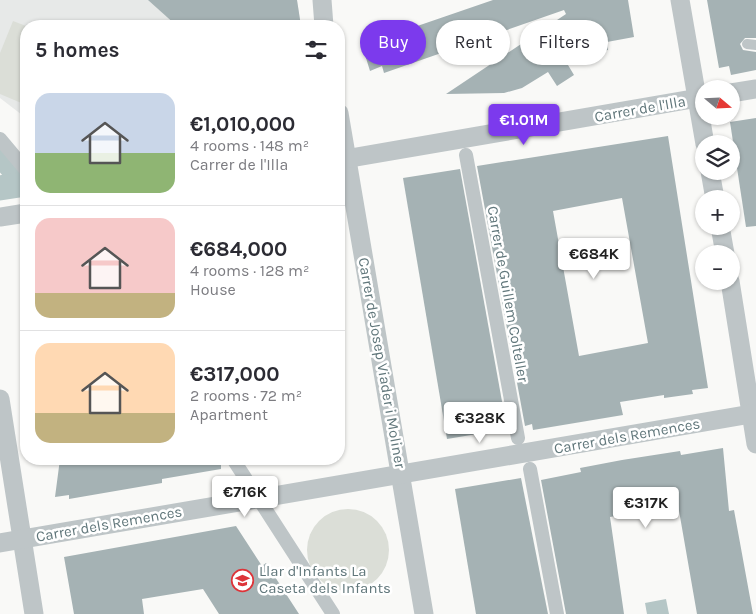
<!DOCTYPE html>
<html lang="en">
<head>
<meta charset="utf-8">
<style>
	:root { --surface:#fff; --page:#f2f2f3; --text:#2b2b33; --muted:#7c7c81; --line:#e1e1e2; --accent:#7c3aed }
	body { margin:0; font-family:Karla,sans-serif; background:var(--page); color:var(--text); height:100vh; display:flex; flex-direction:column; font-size:19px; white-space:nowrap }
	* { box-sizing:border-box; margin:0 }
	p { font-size:16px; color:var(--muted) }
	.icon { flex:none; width:28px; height:28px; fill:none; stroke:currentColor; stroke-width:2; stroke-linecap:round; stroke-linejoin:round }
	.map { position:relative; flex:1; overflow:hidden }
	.panel { position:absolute; left:20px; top:20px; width:325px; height:445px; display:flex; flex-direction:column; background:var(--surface); border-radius:20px; box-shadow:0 1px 4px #0004 }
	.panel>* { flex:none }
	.banner { position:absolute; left:360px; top:20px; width:320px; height:45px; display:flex; gap:10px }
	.needle { width:32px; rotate:109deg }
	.fabs { position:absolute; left:695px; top:80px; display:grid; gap:10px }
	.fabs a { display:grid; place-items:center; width:45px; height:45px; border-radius:50%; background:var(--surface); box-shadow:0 1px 4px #0004; font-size:25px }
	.price { position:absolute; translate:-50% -42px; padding:0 11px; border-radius:5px; background:#fff; color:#222; font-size:16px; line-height:32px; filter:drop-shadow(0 1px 2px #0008) }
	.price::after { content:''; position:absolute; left:50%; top:30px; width:15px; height:11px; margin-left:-8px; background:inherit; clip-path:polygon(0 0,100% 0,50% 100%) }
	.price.on { background:var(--accent); color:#fff }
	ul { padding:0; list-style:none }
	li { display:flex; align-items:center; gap:15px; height:125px; padding:0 15px }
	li+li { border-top:1px solid var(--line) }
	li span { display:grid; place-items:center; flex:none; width:140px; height:100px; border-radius:15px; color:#555 }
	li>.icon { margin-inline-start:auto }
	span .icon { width:60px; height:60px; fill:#fffc; stroke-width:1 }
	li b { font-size:21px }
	h2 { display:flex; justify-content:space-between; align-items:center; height:60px; padding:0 15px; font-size:21px }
	.pill { padding:0 18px; border-radius:22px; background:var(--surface); box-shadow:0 1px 4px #0004; font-size:18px; line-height:45px }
	.pill.on { background:var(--accent); color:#fff }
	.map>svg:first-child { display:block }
	.built { fill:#e7e9e8 }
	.green { fill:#dbded7 }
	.water { fill:#b5c6c6 }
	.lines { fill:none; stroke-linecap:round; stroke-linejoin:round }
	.canal { stroke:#b5c6c6; stroke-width:25 }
	.building { fill:#a5b2b4; fill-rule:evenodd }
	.service { stroke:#bec5c7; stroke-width:10 }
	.pedestrian { stroke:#bec5c7; stroke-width:14 }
	.minor { stroke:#bec5c7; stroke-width:19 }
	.labels { text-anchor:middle; stroke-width:5; stroke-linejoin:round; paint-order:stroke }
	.street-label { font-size:15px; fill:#61777b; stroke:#fff }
	.poi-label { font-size:15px; fill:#61777b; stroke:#fff; text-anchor:start }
</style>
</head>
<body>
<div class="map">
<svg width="756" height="614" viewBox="0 0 756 614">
	<rect width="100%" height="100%" fill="#f9f9f7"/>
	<path class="built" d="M0,0h297l4,26h-275v92l-26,-20z"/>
	<g class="green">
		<path d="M13,21l13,5v79l-26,-11v-41z"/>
		<circle cx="348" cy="550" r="41"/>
	</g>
	<path class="water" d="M666,599l3,15h-22l-2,-11z"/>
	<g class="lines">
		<g class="canal">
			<path d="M0,153l26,31"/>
			<path d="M0,188l26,-4"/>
		</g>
	</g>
	<g class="building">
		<path d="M148,0h149l4,26h-124z"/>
		<path d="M493,0h135l6,37 -27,5 1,8 -15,3 2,7 -27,5 6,10 -17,11 -9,-14 -26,16 -18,5 -58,1 120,-80 -2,-4 -180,63 -2,-7 -12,5 -8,-26z"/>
		<path d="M707,0h49v38h-11l-5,6 3,6 13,2v18l-25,5 -2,-9 -10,2z"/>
		<path d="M756,118v108l-10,1 -16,-105z"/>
		<path d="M668,136l40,252 -16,2 1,4 -29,4v-3l-44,7 3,13 -90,15 -1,-6 -7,2 -48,-260zM622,198l26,145 -69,13 -26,-145z"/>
		<path d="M460,169l47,260 -60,10 -44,-261z"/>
		<path d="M723,448l6,63 5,-1 19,104h-56l-19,-109 -68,12 14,97h-58l-25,-134 40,-8 -1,-4 42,-8 58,-9 1,4z"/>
		<path d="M60,459h161v10l-59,10v4l-93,16v-4l-14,2z"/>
		<path d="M521,478l27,136h-72l-21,-125z"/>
		<path d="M236,526l26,40 4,-3 33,51h-80l-16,-25 -61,10 2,15h-70l-10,-57z"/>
	</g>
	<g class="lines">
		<path class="service" d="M747,44l9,1"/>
		<g class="pedestrian">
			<path d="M0,139l26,31"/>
			<path d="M466,155l52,283"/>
			<path d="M233,459l100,155"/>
			<path d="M530,469l27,145"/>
		</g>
		<g class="minor">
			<path d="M322,0l2,26"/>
			<path d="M680,0l25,144"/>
			<path d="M731,93l25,-4"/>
			<path d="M339,113l85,501"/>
			<path d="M339,160l365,-63"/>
			<path d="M710,171l5,28"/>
			<path d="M0,217l26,-4"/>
			<path d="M720,226l5,28"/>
			<path d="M730,281l26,163"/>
			<path d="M0,399l34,215"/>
			<path d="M0,543l751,-129"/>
		</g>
	</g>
	<defs>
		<symbol id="school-ring" viewBox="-11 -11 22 22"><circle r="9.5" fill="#fff" stroke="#dd3439" stroke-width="1.5"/><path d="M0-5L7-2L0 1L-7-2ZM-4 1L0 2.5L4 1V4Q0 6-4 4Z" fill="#dd3439"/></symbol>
	</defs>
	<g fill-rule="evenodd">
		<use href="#school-ring" x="230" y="568" width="25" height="25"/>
	</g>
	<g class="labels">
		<g class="street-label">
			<text transform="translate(640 109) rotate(-10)" y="5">Carrer de l'Illa</text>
			<text transform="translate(508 294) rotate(80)" y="5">Carrer de Guillem Colteller</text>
			<text transform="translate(382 363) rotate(80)" y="5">Carrer de Josep Viader i Moliner</text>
			<text transform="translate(627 436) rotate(-10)" y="5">Carrer dels Remences</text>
			<text transform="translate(109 524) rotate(-10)" y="5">Carrer dels Remences</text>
		</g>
		<g class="poi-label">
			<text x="259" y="576">Llar d'Infants La<tspan x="259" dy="17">Caseta dels Infants</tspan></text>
		</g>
	</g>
</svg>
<div class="fabs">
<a><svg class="needle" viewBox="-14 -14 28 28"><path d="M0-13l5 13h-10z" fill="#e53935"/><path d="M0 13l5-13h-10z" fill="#7c7c81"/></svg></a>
<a><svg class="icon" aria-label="layers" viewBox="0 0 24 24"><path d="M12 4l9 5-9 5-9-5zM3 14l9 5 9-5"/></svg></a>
<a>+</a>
<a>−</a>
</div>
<b class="price on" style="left:524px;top:146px">€1.01M</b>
<b class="price" style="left:594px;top:280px">€684K</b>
<b class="price" style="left:480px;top:444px">€328K</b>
<b class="price" style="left:245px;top:518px">€716K</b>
<b class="price" style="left:646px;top:529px">€317K</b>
<div class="banner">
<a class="pill on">Buy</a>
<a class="pill">Rent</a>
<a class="pill">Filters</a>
</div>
<section class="panel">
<h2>5 homes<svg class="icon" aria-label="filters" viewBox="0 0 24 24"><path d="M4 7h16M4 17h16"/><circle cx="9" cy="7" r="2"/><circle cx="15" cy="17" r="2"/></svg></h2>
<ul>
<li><span style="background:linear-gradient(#c9d6e8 60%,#8fb573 0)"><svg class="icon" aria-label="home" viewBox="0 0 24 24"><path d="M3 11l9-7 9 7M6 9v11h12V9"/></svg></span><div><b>€1,010,000</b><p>4 rooms · 148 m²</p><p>Carrer de l'Illa</p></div></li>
<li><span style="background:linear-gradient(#f6c9c9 75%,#c2b280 0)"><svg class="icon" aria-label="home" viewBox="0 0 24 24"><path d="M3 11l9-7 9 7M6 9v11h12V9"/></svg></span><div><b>€684,000</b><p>4 rooms · 128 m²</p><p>House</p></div></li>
<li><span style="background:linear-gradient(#ffd9b3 70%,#c2b280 0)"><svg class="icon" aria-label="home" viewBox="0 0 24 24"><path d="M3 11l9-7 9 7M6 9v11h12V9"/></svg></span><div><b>€317,000</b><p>2 rooms · 72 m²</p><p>Apartment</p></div></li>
</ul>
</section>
</div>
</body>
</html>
